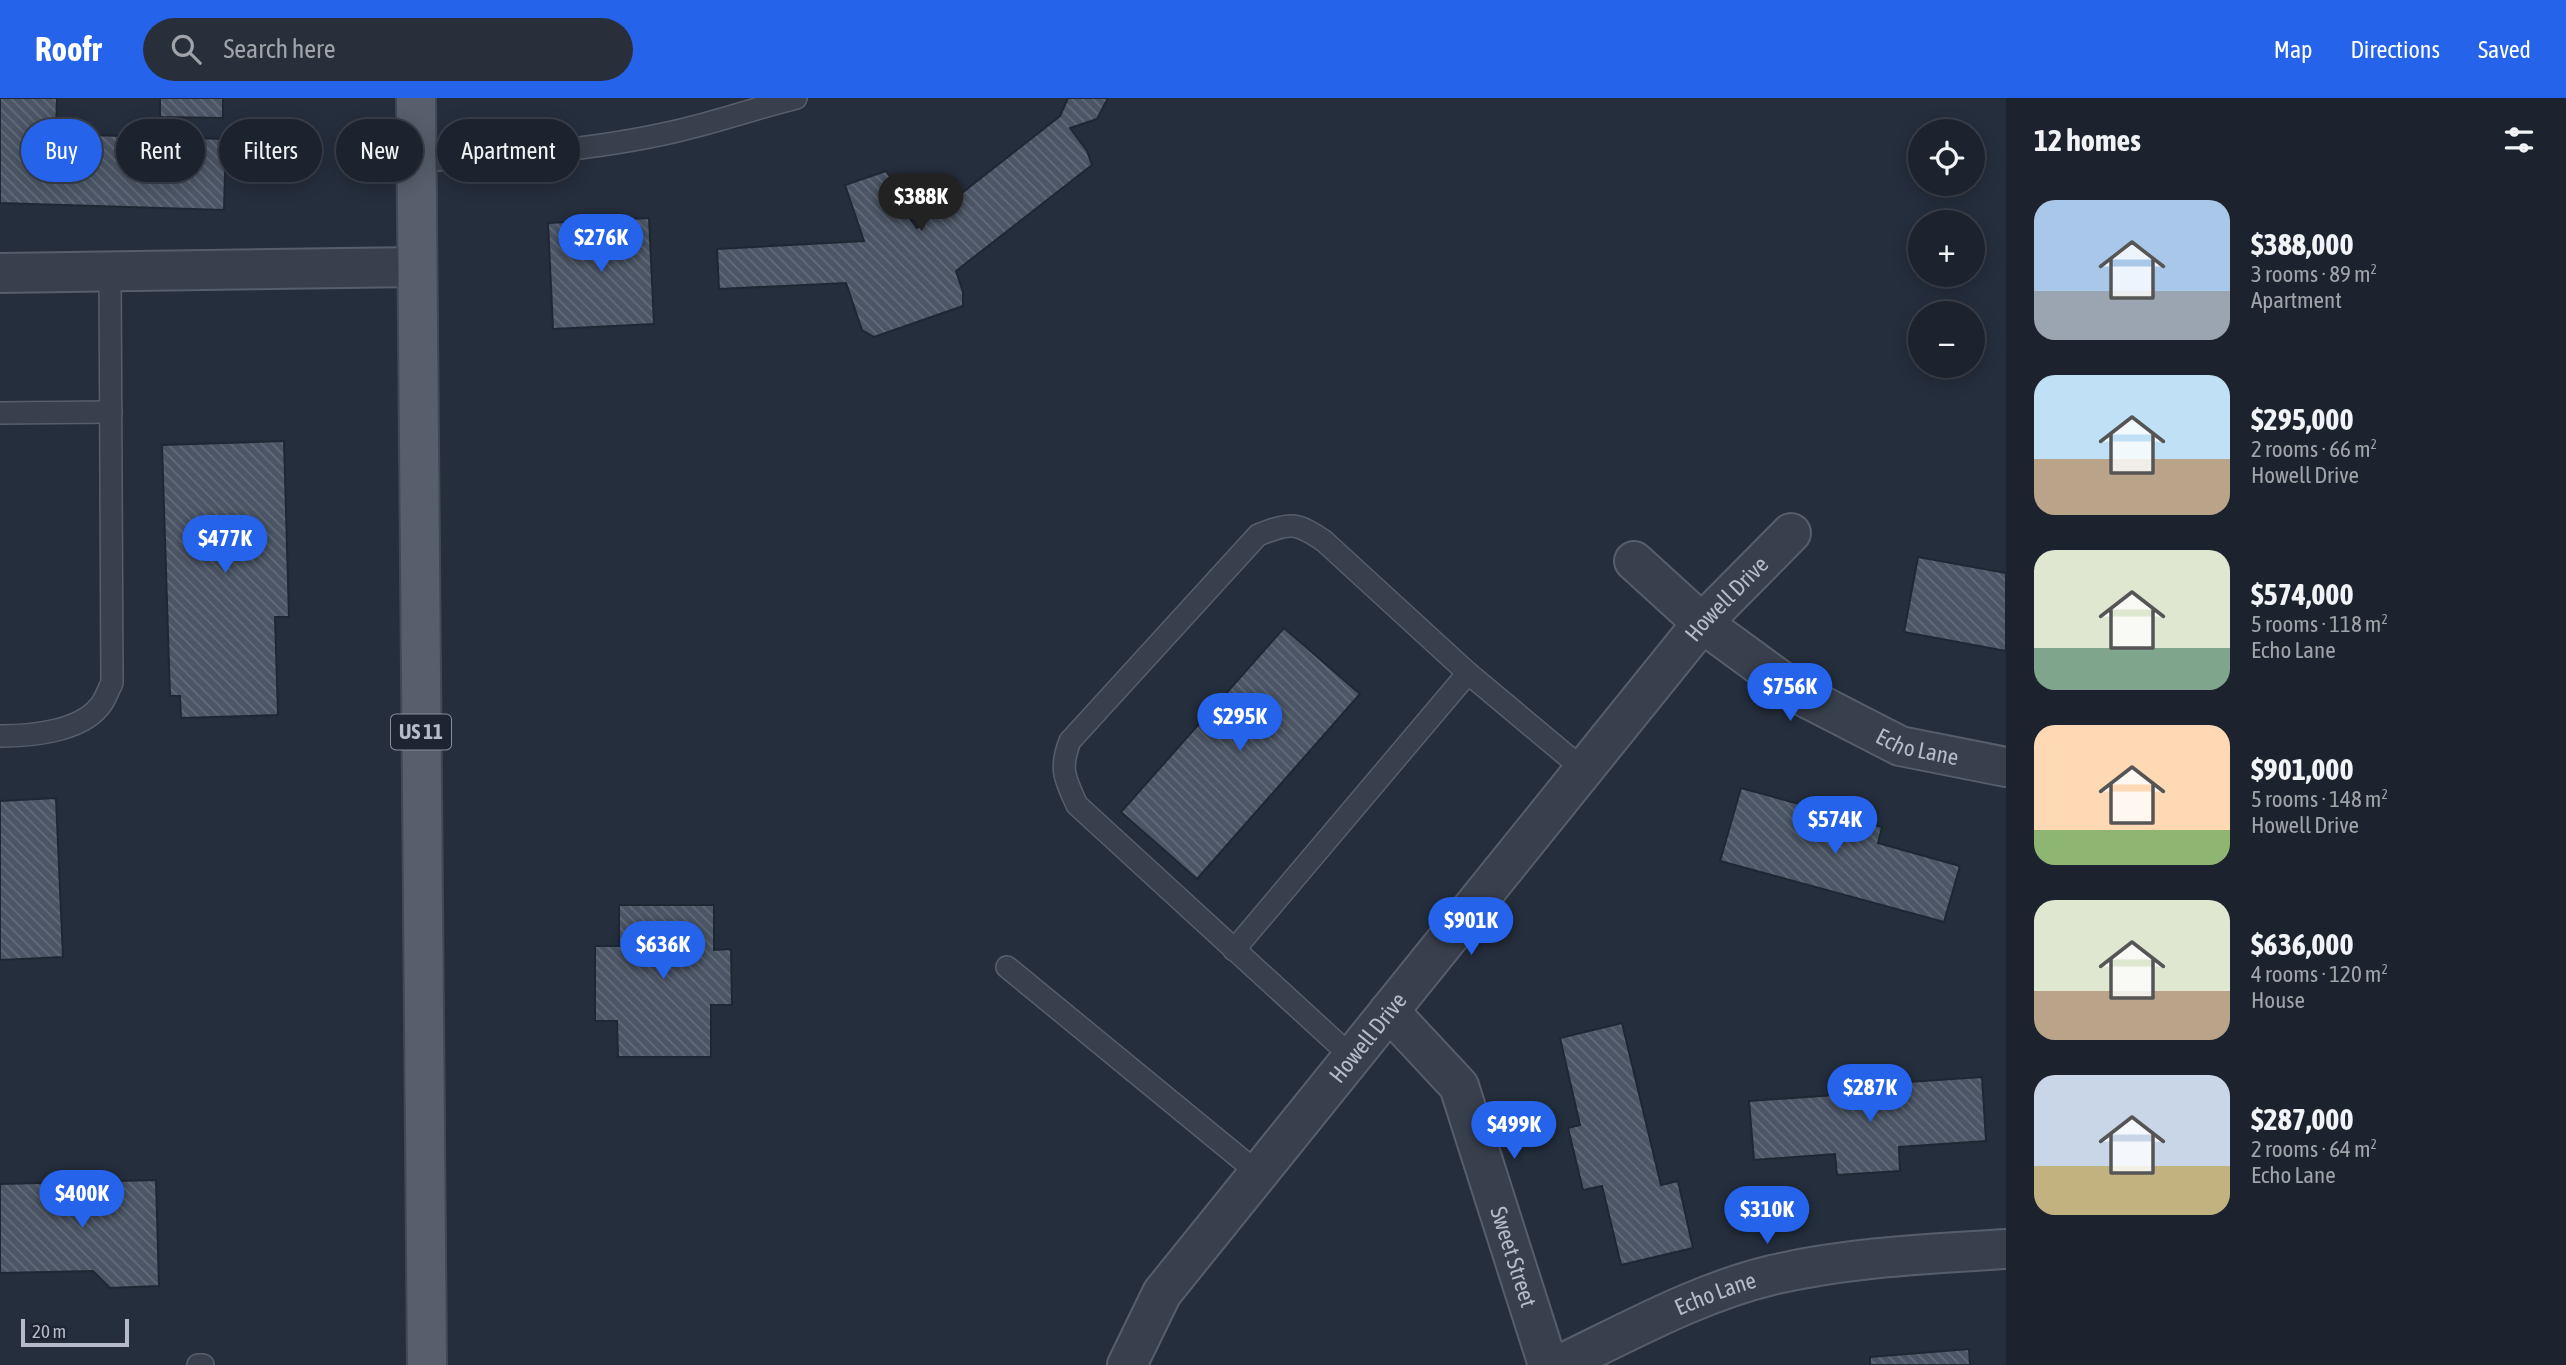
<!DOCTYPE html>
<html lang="en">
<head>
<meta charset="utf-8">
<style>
	:root { --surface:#1c222e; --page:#292f3a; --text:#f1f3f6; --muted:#a0a4aa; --line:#3a3f4a; --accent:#2563eb }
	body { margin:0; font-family:"Asap Condensed",sans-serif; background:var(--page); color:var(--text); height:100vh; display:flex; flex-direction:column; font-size:26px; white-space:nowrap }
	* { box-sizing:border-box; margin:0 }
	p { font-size:23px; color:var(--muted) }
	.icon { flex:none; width:38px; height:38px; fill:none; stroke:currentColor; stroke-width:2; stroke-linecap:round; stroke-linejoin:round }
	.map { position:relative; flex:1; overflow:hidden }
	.drawer { display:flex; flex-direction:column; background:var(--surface); width:560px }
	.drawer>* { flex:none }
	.top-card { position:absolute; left:21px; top:21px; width:665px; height:63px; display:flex; gap:14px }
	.fabs { position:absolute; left:1908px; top:21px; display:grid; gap:14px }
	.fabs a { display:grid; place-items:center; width:77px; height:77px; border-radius:50%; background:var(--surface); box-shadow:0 4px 18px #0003,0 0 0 2px var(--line); font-size:35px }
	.scale { position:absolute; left:21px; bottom:18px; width:108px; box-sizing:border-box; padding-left:7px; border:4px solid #b5bbc8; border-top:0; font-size:19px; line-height:24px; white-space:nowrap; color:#b5bbc8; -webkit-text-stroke:5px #1e2532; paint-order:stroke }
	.price { position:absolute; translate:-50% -60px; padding:0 16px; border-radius:24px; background:var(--accent); color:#fff; font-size:23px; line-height:46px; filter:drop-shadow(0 2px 4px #0008) }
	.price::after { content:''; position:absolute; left:50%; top:42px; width:21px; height:16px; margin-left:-10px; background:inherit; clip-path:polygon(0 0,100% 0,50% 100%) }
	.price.selected { background:#222; color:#fff }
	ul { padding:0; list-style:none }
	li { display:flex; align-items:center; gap:21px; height:175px; padding:0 28px }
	li span { display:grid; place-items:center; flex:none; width:196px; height:140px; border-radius:21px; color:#555 }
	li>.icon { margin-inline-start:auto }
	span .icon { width:84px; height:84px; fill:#fffc; stroke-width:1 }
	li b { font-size:30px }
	h2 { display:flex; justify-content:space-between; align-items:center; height:84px; padding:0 28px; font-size:30px }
	.chip { padding:0 24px; border-radius:32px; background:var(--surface); box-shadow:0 4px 18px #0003,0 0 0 2px var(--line); font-size:24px; line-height:63px }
	.chip.selected { background:var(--accent); color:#fff }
	header { display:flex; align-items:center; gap:42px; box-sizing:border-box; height:98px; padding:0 35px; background:var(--accent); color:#fff }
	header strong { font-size:33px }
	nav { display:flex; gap:38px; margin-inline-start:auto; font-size:24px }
	.search { width:490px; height:63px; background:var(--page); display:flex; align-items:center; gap:18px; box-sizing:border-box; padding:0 24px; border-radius:38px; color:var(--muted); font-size:26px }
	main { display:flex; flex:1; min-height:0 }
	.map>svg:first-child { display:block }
	.building { fill:url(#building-back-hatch); stroke:#202734; stroke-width:2 }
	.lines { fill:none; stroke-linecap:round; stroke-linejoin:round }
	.lane-casing { stroke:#575e6b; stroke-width:24 }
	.street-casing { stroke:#575e6b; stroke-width:42 }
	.primary-casing { stroke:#424956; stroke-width:42 }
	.lane { stroke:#39404d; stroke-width:21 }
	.street { stroke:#39404d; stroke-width:38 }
	.primary { stroke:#575f6d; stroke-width:38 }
	.labels { text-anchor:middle; stroke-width:5; stroke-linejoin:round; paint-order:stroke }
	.shield { fill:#1e2532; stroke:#888e9b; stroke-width:2 }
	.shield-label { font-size:21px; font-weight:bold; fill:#b5bbc8 }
	.street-label { font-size:23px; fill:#b5bbc8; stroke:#1e2532 }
</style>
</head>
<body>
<header>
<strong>Roofr</strong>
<div class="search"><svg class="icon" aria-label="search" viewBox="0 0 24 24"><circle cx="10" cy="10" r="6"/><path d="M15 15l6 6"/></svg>Search here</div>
<nav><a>Map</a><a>Directions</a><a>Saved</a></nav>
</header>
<main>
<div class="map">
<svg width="2006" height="1267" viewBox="0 0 2006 1267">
	<defs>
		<pattern id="building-back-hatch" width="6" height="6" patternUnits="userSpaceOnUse" patternTransform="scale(1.75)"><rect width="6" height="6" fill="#4b5565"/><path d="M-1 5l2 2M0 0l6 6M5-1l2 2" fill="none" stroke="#636c7a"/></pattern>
	</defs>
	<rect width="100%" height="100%" fill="#252e3d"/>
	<g class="building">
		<path d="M0,0h57l-1,36 170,5 -2,71 -224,-7z"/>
		<path d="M160,0h63v20l-63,-1z"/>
		<path d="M1068,0h40l-11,21 -27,9 17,23 5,14 -136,106 7,21v14l-89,31 -12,-7 -16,-47 -127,6 -2,-40 147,-8 -19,-56 41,-14 9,12 10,29 12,16 143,-112z"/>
		<path d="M649,120l5,106 -101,5 -5,-106z"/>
		<path d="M284,343l5,176h-14l3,98 -97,3 -1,-22h-10l-8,-251z"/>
		<path d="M1918,459l88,16v78l-102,-19z"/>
		<path d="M1284,530l76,66 -163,185 -76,-67z"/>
		<path d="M1741,690l141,39 -4,16 82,23 -16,56 -224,-61z"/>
		<path d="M56,700l7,159 -63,3v-159z"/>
		<path d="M619,807h95v45l17,-1 1,56h-21v52h-93l-1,-36h-22v-75h24z"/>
		<path d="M1622,925l39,162 17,-4 15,67 -72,17 -19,-79 -19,4 -15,-62 12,-3 -20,-87z"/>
		<path d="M1982,979l4,64 -87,6 1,24 -63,4 -2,-21 -81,6 -5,-59 145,-10v-8z"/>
		<path d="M156,1082l3,106 -49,2 -17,-17 -93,2v-89z"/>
		<path d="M1969,1251l1,16h-100v-8z"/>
	</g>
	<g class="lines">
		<defs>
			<g id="lane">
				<path d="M416,63c87,-5 176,-10 261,-30 40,-9 79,-23 119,-33"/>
				<path d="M0,315l111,-1"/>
				<path d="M0,638c29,0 79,-4 99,-29 6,-6 9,-17 13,-24l-2,-411"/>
				<path d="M1234,852l234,-277"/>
				<path d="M1007,869l251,206"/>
				<path d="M1352,959l-275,-252c-12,-26 -18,-36 -7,-64l188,-206c32,-12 37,-14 66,6l144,132 116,97"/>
				<path d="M198,1267h5"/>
			</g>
			<g id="street">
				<path d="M0,175l416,-6"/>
				<path id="s1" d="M1634,463l68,62 97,71 101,52 106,21"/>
				<path id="s2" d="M1389,913l70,75 89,279"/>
				<path id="s3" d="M1127,1267l35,-72 540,-670 89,-90"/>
				<path id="s4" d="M1559,1267c69,-33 138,-72 213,-90 77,-18 156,-21 234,-26"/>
			</g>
			<path id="primary" d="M416,0l11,1267"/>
		</defs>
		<use href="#lane" class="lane-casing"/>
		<use href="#street" class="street-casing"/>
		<use href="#primary" class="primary-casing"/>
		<use href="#lane" class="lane"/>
		<use href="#street" class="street"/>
		<use href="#primary" class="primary"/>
	</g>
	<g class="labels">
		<rect class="shield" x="391" y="616.5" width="60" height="35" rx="5"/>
		<g class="shield-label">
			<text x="421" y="641">US 11</text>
		</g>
		<g class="street-label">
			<text dy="8" stroke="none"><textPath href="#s3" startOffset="975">Howell Drive</textPath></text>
			<text dy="8" stroke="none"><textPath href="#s1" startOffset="343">Echo Lane</textPath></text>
			<text dy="8" stroke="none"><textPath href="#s3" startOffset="408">Howell Drive</textPath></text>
			<text dy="8" stroke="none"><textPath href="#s2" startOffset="282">Sweet Street</textPath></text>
			<text dy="8" stroke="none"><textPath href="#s4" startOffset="172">Echo Lane</textPath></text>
		</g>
	</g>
</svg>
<div class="fabs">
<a><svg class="icon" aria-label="locate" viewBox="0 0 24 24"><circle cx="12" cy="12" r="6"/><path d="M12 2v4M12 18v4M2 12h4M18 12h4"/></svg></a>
<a>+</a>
<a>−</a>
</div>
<div class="scale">20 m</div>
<b class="price selected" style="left:921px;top:135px">$388K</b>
<b class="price" style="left:601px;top:176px">$276K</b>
<b class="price" style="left:225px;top:477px">$477K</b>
<b class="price" style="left:1790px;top:625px">$756K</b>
<b class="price" style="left:1240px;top:655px">$295K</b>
<b class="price" style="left:1835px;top:758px">$574K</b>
<b class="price" style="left:1471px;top:859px">$901K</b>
<b class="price" style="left:663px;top:883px">$636K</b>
<b class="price" style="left:1870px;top:1026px">$287K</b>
<b class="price" style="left:1514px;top:1063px">$499K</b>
<b class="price" style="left:82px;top:1132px">$400K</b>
<b class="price" style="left:1767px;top:1148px">$310K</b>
<div class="top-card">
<a class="chip selected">Buy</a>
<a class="chip">Rent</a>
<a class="chip">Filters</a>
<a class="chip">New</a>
<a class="chip">Apartment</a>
</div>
</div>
<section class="drawer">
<h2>12 homes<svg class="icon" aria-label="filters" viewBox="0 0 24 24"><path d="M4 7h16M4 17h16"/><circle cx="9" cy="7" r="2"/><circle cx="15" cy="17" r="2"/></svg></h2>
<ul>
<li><span style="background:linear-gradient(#a9c7e8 65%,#9aa5b1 0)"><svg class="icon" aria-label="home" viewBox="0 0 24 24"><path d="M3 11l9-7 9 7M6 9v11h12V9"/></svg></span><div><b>$388,000</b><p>3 rooms · 89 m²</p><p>Apartment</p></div></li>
<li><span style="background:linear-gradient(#bfe0f5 60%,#b9a48a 0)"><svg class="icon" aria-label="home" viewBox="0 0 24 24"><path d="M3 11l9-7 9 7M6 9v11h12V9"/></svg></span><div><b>$295,000</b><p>2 rooms · 66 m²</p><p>Howell Drive</p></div></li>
<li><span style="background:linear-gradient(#dfe7d0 70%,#7fa58c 0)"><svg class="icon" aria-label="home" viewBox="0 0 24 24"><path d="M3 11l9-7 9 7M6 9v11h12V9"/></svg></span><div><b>$574,000</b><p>5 rooms · 118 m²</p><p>Echo Lane</p></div></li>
<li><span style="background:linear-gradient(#ffd9b3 75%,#8fb573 0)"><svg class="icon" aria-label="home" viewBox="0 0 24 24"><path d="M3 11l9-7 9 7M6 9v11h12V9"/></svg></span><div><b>$901,000</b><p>5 rooms · 148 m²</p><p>Howell Drive</p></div></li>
<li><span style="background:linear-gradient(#dfe7d0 65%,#b9a48a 0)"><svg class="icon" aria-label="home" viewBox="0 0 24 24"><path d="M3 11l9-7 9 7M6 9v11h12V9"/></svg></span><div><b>$636,000</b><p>4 rooms · 120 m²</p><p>House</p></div></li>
<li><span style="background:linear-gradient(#c9d6e8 65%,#c2b280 0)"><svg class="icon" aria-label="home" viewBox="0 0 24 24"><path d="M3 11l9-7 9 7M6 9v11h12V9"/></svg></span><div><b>$287,000</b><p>2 rooms · 64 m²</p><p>Echo Lane</p></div></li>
</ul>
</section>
</main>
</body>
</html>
